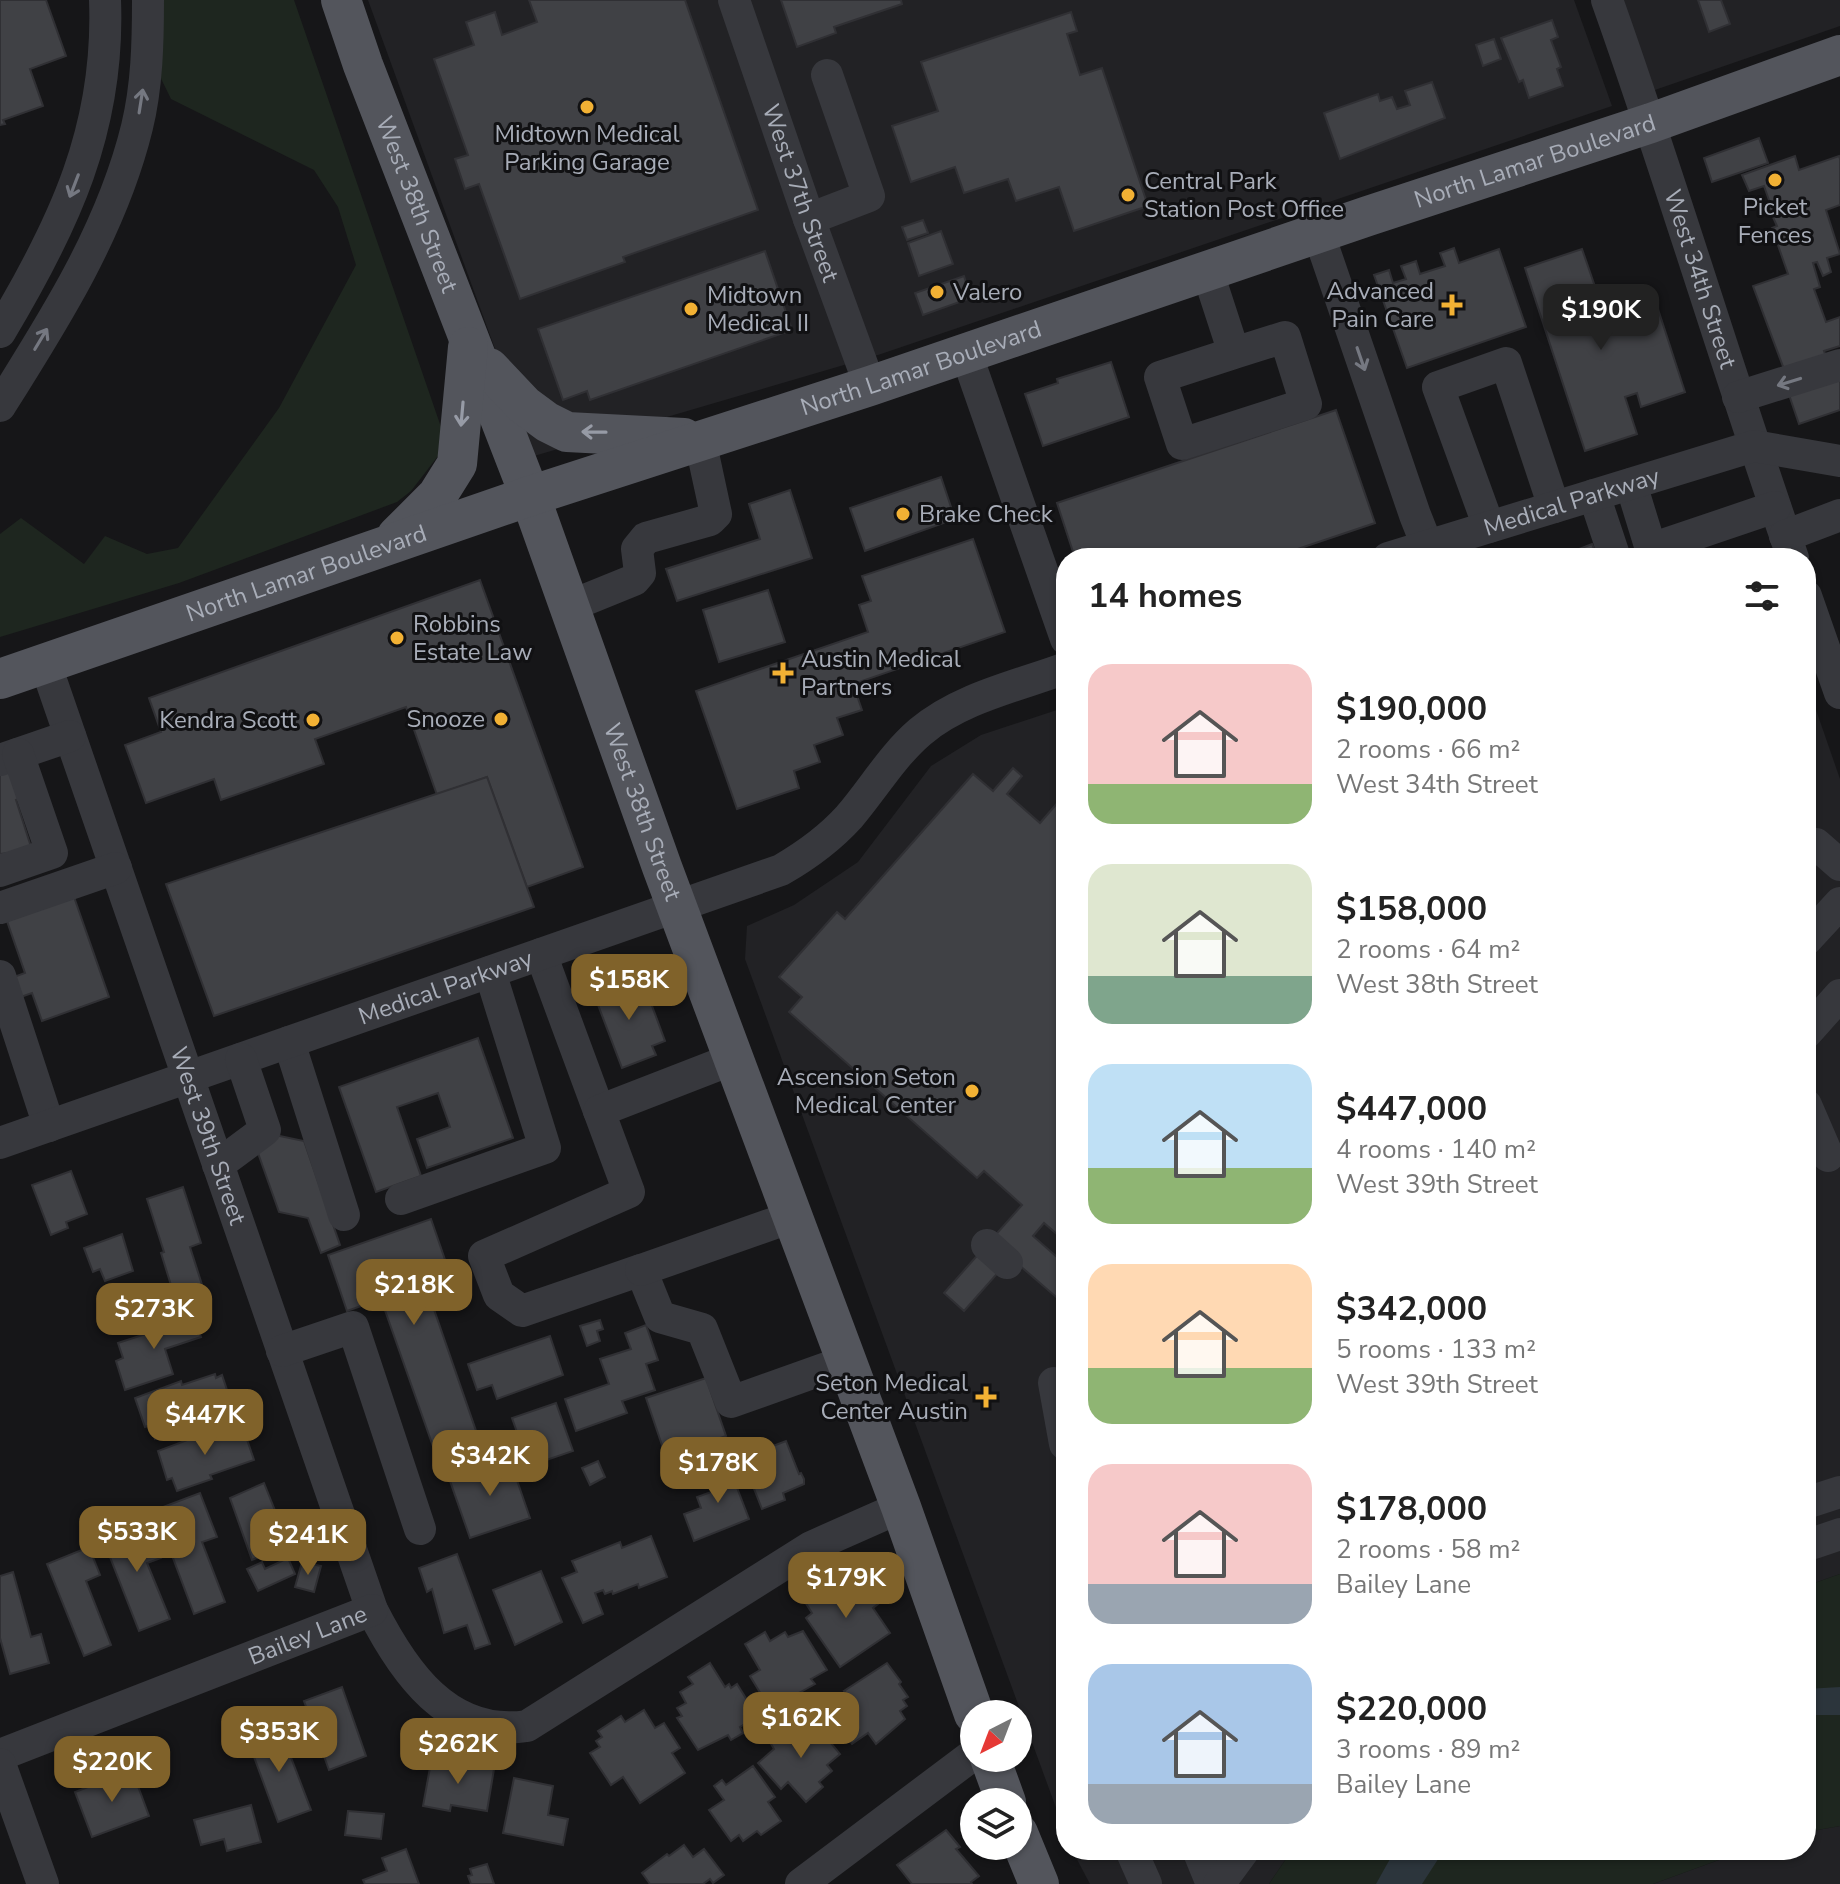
<!DOCTYPE html>
<html lang="en">
<head>
<meta charset="utf-8">
<style>
	:root { --surface:#fff; --page:#f2f2f2; --text:#222; --muted:#767676; --accent:#80622a }
	body { margin:0; font-family:"Nunito Sans",sans-serif; background:var(--page); color:var(--text); height:100vh; display:flex; flex-direction:column; font-size:30px; white-space:nowrap }
	* { box-sizing:border-box; margin:0 }
	p { font-size:26px; color:var(--muted) }
	.icon { flex:none; width:44px; height:44px; fill:none; stroke:currentColor; stroke-width:2; stroke-linecap:round; stroke-linejoin:round }
	.map { position:relative; flex:1; overflow:hidden }
	.drawer { position:absolute; left:1056px; top:548px; width:760px; height:1312px; display:flex; flex-direction:column; background:var(--surface); border-radius:32px; box-shadow:0 2px 6px #0004 }
	.drawer>* { flex:none }
	.needle { width:52px; rotate:222deg }
	.fabs { position:absolute; left:960px; top:1700px; display:grid; gap:16px }
	.fabs a { display:grid; place-items:center; width:72px; height:72px; border-radius:50%; background:var(--surface); box-shadow:0 2px 6px #0004; font-size:40px }
	.price { position:absolute; translate:-50% -68px; padding:0 18px; border-radius:16px; background:var(--accent); color:#fff; font-size:26px; line-height:52px; filter:drop-shadow(0 2px 4px #0008) }
	.price::after { content:''; position:absolute; left:50%; top:48px; width:24px; height:18px; margin-left:-12px; background:inherit; clip-path:polygon(0 0,100% 0,50% 100%) }
	.price.active { background:#222; color:#fff }
	ul { padding:0; list-style:none }
	li { display:flex; align-items:center; gap:24px; height:200px; padding:0 32px }
	li span { display:grid; place-items:center; flex:none; width:224px; height:160px; border-radius:24px; color:#555 }
	li>.icon { margin-inline-start:auto }
	span .icon { width:96px; height:96px; fill:#fffc; stroke-width:1 }
	li b { font-size:34px }
	h2 { display:flex; justify-content:space-between; align-items:center; height:96px; padding:0 32px; font-size:34px }
	.map>svg:first-child { display:block }
	.built { fill:#222225 }
	.green { fill:#1e261f }
	.water { fill:#2c353c }
	.building { fill:#404145; stroke:#303034; stroke-width:2 }
	.lines { fill:none; stroke-linecap:round; stroke-linejoin:round }
	.minor { stroke:#37383d; stroke-width:32 }
	.major { stroke:#53555c; stroke-width:40 }
	.oneway { stroke:#757881 }
	.oneway2 { stroke:#979ba6 }
	.poi-dot { fill:#f2b134; stroke:#111113; stroke-width:3 }
	.labels { text-anchor:middle; stroke-width:6; stroke-linejoin:round; paint-order:stroke }
	.poi-label { font-size:24px; fill:#a8adb8; stroke:#111113; text-anchor:start }
	.street-label { font-size:24px; fill:#a8adb8; stroke:#111113 }
</style>
</head>
<body>
<div class="map">
<svg width="1840" height="1884" viewBox="0 0 1840 1884">
	<rect width="100%" height="100%" fill="#161618"/>
	<g class="built">
		<path d="M368,0h1206l38,106 -734,249 -344,101z"/>
		<path d="M1617,0h223v26l-191,66z"/>
		<path d="M1806,681l34,98v795l-34,12z"/>
		<path d="M1066,707v1128l-321,-876 2,-33 47,-21 64,-43 73,-96 50,-31z"/>
		<path d="M1840,1826v58h-187l93,-34h60v-18z"/>
		<path d="M1072,1850h220l-23,34h-179z"/>
	</g>
	<g class="green">
		<path d="M155,0h139l147,427 -3,29 -27,35 -14,11 -218,81 -179,54v-103l21,-16 63,46 21,-28 42,18 31,-6 101,-140 77,-143 -18,-58 -24,-37 -143,-71 -23,-47z"/>
		<path d="M1840,1574v252l-34,6v-246z"/>
		<path d="M1292,1850h454l-93,34h-384z"/>
	</g>
	<g class="water">
		<path d="M1840,1687v28h-34v-26z"/>
		<path d="M1395,1850h49l-22,34h-46z"/>
	</g>
	<g class="building">
		<path d="M0,0h46l20,56 -36,13 13,37 -40,14 2,4 -5,1z"/>
		<path d="M529,0h156l73,210 -135,47 2,5 -105,37 -41,-115 -14,5 -10,-30 13,-4 -34,-96 40,-14 -8,-23 29,-10 7,23 35,-13z"/>
		<path d="M781,0h120l1,4 -68,23 2,6 -39,14z"/>
		<path d="M1698,0h23l9,24 -21,8z"/>
		<path d="M1071,12l6,19 -10,3 13,41 22,-7 46,138 -74,25 -15,-44 -43,14 -8,-22 -44,14 -9,-26 -44,15 -19,-56 46,-15 -17,-49z"/>
		<path d="M1552,20l6,17 -7,3 10,27 -4,2 6,17 -34,12 -6,-18 -4,2 -18,-44z"/>
		<path d="M1494,39l7,20 -18,7 -7,-21z"/>
		<path d="M1432,82l13,36 -105,41 -16,-46 54,-19 2,7 12,-4 5,12 13,-4 -5,-14z"/>
		<path d="M1759,138l9,25 -56,19 -8,-24z"/>
		<path d="M1795,156l4,14 40,-14 1,3v46l-14,5 14,44 -13,4 4,14 -8,4 -6,-14 -4,1 7,24 -6,2 12,33 14,-5v29l-16,5 5,15 -41,14 -35,-94 35,-12 -16,-46 5,-2 -10,-22 3,-1 -6,-17 -15,5 -7,-16z"/>
		<path d="M923,220l5,13 -21,7 -5,-13z"/>
		<path d="M941,231l12,33 -34,12 -11,-33z"/>
		<path d="M1454,248l5,15 40,-14 27,78 -119,41 -33,-93 15,-5 4,13 13,-4 -5,-13 15,-5 4,13 25,-8 -5,-13z"/>
		<path d="M1582,249l18,52 -13,4 7,22 63,-21 28,86 -44,15 -4,-14 -12,4 12,37 -52,17 -60,-183z"/>
		<path d="M765,251l27,79 -202,70 -3,-9 -24,9 -25,-71z"/>
		<path d="M964,276l7,22 -48,17 -8,-22z"/>
		<path d="M1111,362l18,55 -86,29 -18,-52 33,-11 -1,-4z"/>
		<path d="M1840,368v42l-41,14 -13,-38z"/>
		<path d="M1336,410l39,113 -104,35h-196l-18,-55z"/>
		<path d="M941,477l14,42 -90,32 -15,-43z"/>
		<path d="M790,490l22,68 -135,43 -11,-32 94,-30 -11,-35z"/>
		<path d="M973,539l32,93 -152,52 9,26 -25,8 6,17 -29,10 6,17 -26,9 5,17 -62,21 -41,-118 172,-59 -9,-27 12,-4 -9,-25z"/>
		<path d="M1592,544l6,14h-42z"/>
		<path d="M480,580l103,287 -56,20 -40,-110 -50,18 -31,-88 -91,32 9,25 -103,36 -7,-21 -68,24 -21,-58 36,-13 -12,-34z"/>
		<path d="M768,590l17,52 -66,20 -16,-52z"/>
		<path d="M11,765l11,33 -6,2 16,50 -32,4v-85z"/>
		<path d="M1013,768l9,8 -15,18 33,29 26,-30v449l-22,-19 -11,13 33,29v35l-3,3 -52,-45 -47,53 -20,-18 78,-88 -38,-34 -7,7 -188,-166 13,-15 -23,-20 58,-65 8,7 128,-145 20,17z"/>
		<path d="M487,777l47,130 -320,109 -48,-132z"/>
		<path d="M74,897l35,100 -67,24 -10,-28 -14,5 -7,-20 14,-5 -18,-52z"/>
		<path d="M624,977l8,24 16,-6 17,46 -13,5 4,9 -34,13 -30,-79z"/>
		<path d="M478,1038l35,100 -86,30 -10,-29 33,-12 -12,-34 -41,14 24,69 -45,16 -37,-105z"/>
		<path d="M275,1135l29,6 36,104 -19,8 -13,-35 -29,-6 -21,-59z"/>
		<path d="M71,1171l16,43 -21,8 2,6 -17,7 -19,-50z"/>
		<path d="M183,1187l18,56 -11,4 13,41 -28,10 -14,-45 3,-1 -17,-53z"/>
		<path d="M431,1219l22,64 -25,9 56,162 -43,15 -60,-170 -34,12 -19,-56z"/>
		<path d="M122,1234l11,37 -28,10 -5,-12 -7,3 -9,-24z"/>
		<path d="M193,1313l8,24 -36,12 8,25 -48,16 -9,-29 7,-3 -5,-15 34,-11 -2,-5z"/>
		<path d="M600,1320l3,9 -6,2 3,10 -13,5 -7,-20z"/>
		<path d="M646,1325l12,35 -12,4 9,26 -33,11 5,12 -51,18 -11,-32 44,-15 -9,-25 31,-10 -6,-16z"/>
		<path d="M550,1336l13,39 -66,24 -5,-14 -15,5 -9,-26z"/>
		<path d="M215,1374l1,4 6,-3 11,33 -45,15 2,4 -35,12 -4,-14 -6,2 -10,-29 46,-17 1,4z"/>
		<path d="M706,1378l20,58 -60,21 -20,-59z"/>
		<path d="M556,1403l17,48 -44,15 -17,-48z"/>
		<path d="M237,1426l2,4 4,-2 11,32 -44,15 2,4 -35,12 -5,-13 -5,2 -9,-29 45,-17 1,3z"/>
		<path d="M786,1441l13,33 2,-1 3,6v5l-21,9 2,7 -23,9 -11,-28 17,-7 -11,-22z"/>
		<path d="M509,1457l21,61 -60,20 -21,-60z"/>
		<path d="M726,1459l23,60 -55,22 -10,-27 17,-6 -4,-11 17,-6 -2,-4 4,-1 -8,-20z"/>
		<path d="M598,1461l7,16 -15,8 -8,-17z"/>
		<path d="M264,1483l22,55 -8,3 3,7 -29,12 -22,-62z"/>
		<path d="M200,1493l17,44 -15,5 23,60 -31,12 -39,-104z"/>
		<path d="M122,1526l5,10 22,-8 12,30 -14,5 23,56 -31,12 -38,-97z"/>
		<path d="M651,1536l16,41 -28,11 -1,-4 -25,10 -1,-3 -7,3 -2,-4 -8,3 8,21 -20,9 -21,-45 15,-6 -5,-11 48,-19 2,6z"/>
		<path d="M89,1547l11,28 -14,6 25,64 -27,11 -37,-92z"/>
		<path d="M457,1554l33,90 -15,5 -8,-24 -23,8 -12,-44 -5,3 -8,-24z"/>
		<path d="M288,1558l7,16 -37,17 -11,-22 15,-7 3,7z"/>
		<path d="M302,1562l19,4 -7,26 -19,-5z"/>
		<path d="M541,1571l21,51 -47,23 -22,-55z"/>
		<path d="M13,1572l18,65 10,-3 8,29 -39,11 -10,-36v-62z"/>
		<path d="M858,1575l20,29 -5,4 17,25 -50,34 -34,-49 6,-5 -7,-11 21,-14 2,4z"/>
		<path d="M803,1631l24,39 -16,9 4,5 -45,25 -20,-33 10,-6 -15,-26 20,-12 5,9 15,-9 3,5z"/>
		<path d="M710,1663l15,24 4,-3 2,4 6,-4 20,32 -17,11 3,6 -12,7 -3,-5 -30,15 -21,-32 5,-2 -5,-8 9,-5 -6,-11 13,-8 -5,-7z"/>
		<path d="M887,1663l14,19 -2,2 9,13 -5,3 4,6 -7,5 5,8 -29,25 -8,-11 -16,11 -25,-33 21,-16 -4,-4z"/>
		<path d="M342,1687l24,69 -37,14 -25,-69z"/>
		<path d="M644,1710l11,18 9,-5 16,25 -8,5 13,20 -45,30 -17,-26 -12,8 -21,-32 10,-6 -4,-6 6,-4 -4,-6 23,-15 4,6z"/>
		<path d="M813,1721l27,33 -13,11 5,6 -13,11 4,5 -17,15 -18,-20 -7,7 -23,-26 16,-14 -3,-5 23,-20 6,8z"/>
		<path d="M279,1726l32,84 -33,12 -31,-84z"/>
		<path d="M445,1761l49,8 -7,42 -36,-6 -1,6 -27,-5 8,-44 13,3z"/>
		<path d="M753,1766l22,31 -7,5 13,19 -20,14 -4,-4 -14,10 -4,-6 -8,6 -22,-31 15,-10 -10,-14 8,-6 4,5z"/>
		<path d="M132,1770l17,46 -57,21 -17,-45z"/>
		<path d="M514,1778l39,8 -5,29 20,4 -5,26 -60,-12z"/>
		<path d="M251,1805l10,37 -34,9 -3,-12 -23,6 -7,-25z"/>
		<path d="M348,1811l36,3 -3,25 -36,-4z"/>
		<path d="M946,1830l14,17 -4,2 23,27 -8,6 1,2h-60l-15,-19z"/>
		<path d="M684,1845l9,12 11,-8 20,26 -11,8 -3,-4 -7,5h-53l-8,-11 25,-19 2,2z"/>
		<path d="M406,1849l13,35h-54l-2,-4 24,-9 -5,-13z"/>
		<path d="M487,1864l7,20h-23l-3,-8 4,-1 -2,-6z"/>
	</g>
	<g class="lines">
		<g class="minor">
			<path id="s1" d="M734,0l75,219 61,167"/>
			<path id="s2" d="M1607,0c66,185 121,373 186,558"/>
			<path d="M809,219l60,-23 -42,-121"/>
			<path d="M1318,232l97,283 17,43"/>
			<path d="M1207,270l27,83 -74,24 22,67 124,-40 -21,-67 -51,16"/>
			<path d="M0,332c64,-107 110,-204 105,-332"/>
			<path d="M966,353l100,286"/>
			<path d="M1738,397l102,-32"/>
			<path d="M0,406c55,-87 112,-177 137,-279 10,-41 11,-84 11,-127"/>
			<path d="M1631,484l20,65 124,-42"/>
			<path d="M1594,495l21,63"/>
			<path d="M1489,527l-51,-140 68,-24 48,144"/>
			<path d="M1785,536l55,-21"/>
			<path id="s3" d="M1388,558l366,-112 86,15"/>
			<path d="M1806,596l34,97"/>
			<path d="M570,606l64,-26 6,-7 -3,-24 9,-11 64,-18 6,-6 -16,-74"/>
			<path id="s4" d="M45,663l327,947c31,61 76,128 155,116l284,-179 90,-40"/>
			<path d="M0,760l70,-24"/>
			<path d="M1816,844l24,21"/>
			<path d="M0,871l52,-18 -34,-99"/>
			<path d="M0,908l116,-40"/>
			<path d="M1806,940l34,-37"/>
			<path d="M541,954l58,157"/>
			<path d="M0,976l49,150"/>
			<path d="M1806,1033l34,-38"/>
			<path d="M289,1042l55,173"/>
			<path d="M733,1059l-134,52 30,81 -145,64 15,39 23,16 119,-41 19,47 42,12 29,73 115,-41"/>
			<path d="M1806,1105l22,51"/>
			<path id="s5" d="M0,1143l781,-273c26,-15 48,-31 68,-53 24,-28 43,-61 71,-85 40,-34 97,-46 146,-64"/>
			<path d="M218,1165l47,-35 -24,-71"/>
			<path d="M401,1199l144,-51 -55,-176"/>
			<path d="M987,1245l20,18"/>
			<path d="M641,1270l151,-53"/>
			<path d="M282,1351l71,-24 67,202"/>
			<path d="M1054,1383l11,61"/>
			<path d="M1806,1503l34,-11"/>
			<path d="M1814,1543l26,-9"/>
			<path id="s6" d="M0,1755l372,-145"/>
			<path d="M0,1764l43,120"/>
			<path d="M1131,1850l15,34"/>
			<path d="M1198,1850l14,34"/>
			<path d="M801,1884l173,-130"/>
			<path d="M1219,1884l25,-34"/>
		</g>
		<g class="major">
			<path id="s7" d="M341,0l22,65 167,431 132,371 239,640 73,207"/>
			<path d="M489,368l35,37 23,17 20,10 117,6"/>
			<path d="M397,536l40,-40 20,-32 11,-117"/>
			<path id="s8" d="M0,679l530,-183 340,-110 498,-170 283,-93 189,-68"/>
			<path d="M990,1758l16,44"/>
			<path d="M1018,1833l21,51"/>
		</g>
	</g>
	<defs><path id="oneway-shaft" d="M-6 0H5M1.5-3L5.5 0L1.5 3" fill="none" stroke-width="1.6" stroke-linecap="round" stroke-linejoin="round" transform="scale(2)"/></defs>
	<g class="oneway">
		<use href="#oneway-shaft" transform="translate(141 101) rotate(-81)"/>
		<use href="#oneway-shaft" transform="translate(74 186) rotate(111)"/>
		<use href="#oneway-shaft" transform="translate(41 339) rotate(-59)"/>
		<use href="#oneway-shaft" transform="translate(1361 359) rotate(71)"/>
		<use href="#oneway-shaft" transform="translate(1789 382) rotate(163)"/>
	</g>
	<g class="oneway2">
		<use href="#oneway-shaft" transform="translate(462 414) rotate(95)"/>
		<use href="#oneway-shaft" transform="translate(594 432) rotate(-179)"/>
	</g>
	<g class="poi-dot">
		<circle cx="587" cy="107" r="8"/>
		<circle cx="1775" cy="180" r="8"/>
		<circle cx="1128" cy="195" r="8"/>
		<circle cx="937" cy="292" r="8"/>
		<path d="M1448 293h8v8h8v8h-8v8h-8v-8h-8v-8h8z"/>
		<circle cx="691" cy="309" r="8"/>
		<circle cx="903" cy="514" r="8"/>
		<circle cx="397" cy="638" r="8"/>
		<path d="M779 661h8v8h8v8h-8v8h-8v-8h-8v-8h8z"/>
		<circle cx="501" cy="719" r="8"/>
		<circle cx="313" cy="720" r="8"/>
		<circle cx="972" cy="1091" r="8"/>
		<path d="M982 1385h8v8h8v8h-8v8h-8v-8h-8v-8h8z"/>
	</g>
	<g class="labels">
		<g class="poi-label">
			<text x="587" y="142" text-anchor="middle">Midtown Medical<tspan x="587" dy="28">Parking Garage</tspan></text>
			<text x="1144" y="189">Central Park<tspan x="1144" dy="28">Station Post Office</tspan></text>
			<text x="1775" y="215" text-anchor="middle">Picket<tspan x="1775" dy="28">Fences</tspan></text>
			<text x="1434" y="299" text-anchor="end">Advanced<tspan x="1434" dy="28">Pain Care</tspan></text>
			<text x="953" y="300">Valero</text>
			<text x="707" y="303">Midtown<tspan x="707" dy="28">Medical II</tspan></text>
			<text x="919" y="522">Brake Check</text>
			<text x="413" y="632">Robbins<tspan x="413" dy="28">Estate Law</tspan></text>
			<text x="801" y="667">Austin Medical<tspan x="801" dy="28">Partners</tspan></text>
			<text x="485" y="727" text-anchor="end">Snooze</text>
			<text x="297" y="728" text-anchor="end">Kendra Scott</text>
			<text x="956" y="1085" text-anchor="end">Ascension Seton<tspan x="956" dy="28">Medical Center</tspan></text>
			<text x="968" y="1391" text-anchor="end">Seton Medical<tspan x="968" dy="28">Center Austin</tspan></text>
		</g>
		<g class="street-label">
			<text dy="8" stroke="none"><textPath href="#s8" startOffset="1620">North Lamar Boulevard</textPath></text>
			<text dy="8" stroke="none"><textPath href="#s1" startOffset="204">West 37th Street</textPath></text>
			<text dy="8" stroke="none"><textPath href="#s7" startOffset="218">West 38th Street</textPath></text>
			<text dy="8" stroke="none"><textPath href="#s2" startOffset="294">West 34th Street</textPath></text>
			<text dy="8" stroke="none"><textPath href="#s8" startOffset="972">North Lamar Boulevard</textPath></text>
			<text dy="8" stroke="none"><textPath href="#s3" startOffset="192">Medical Parkway</textPath></text>
			<text dy="8" stroke="none"><textPath href="#s8" startOffset="324">North Lamar Boulevard</textPath></text>
			<text dy="8" stroke="none"><textPath href="#s7" startOffset="866">West 38th Street</textPath></text>
			<text dy="8" stroke="none"><textPath href="#s5" startOffset="472">Medical Parkway</textPath></text>
			<text dy="8" stroke="none"><textPath href="#s4" startOffset="500">West 39th Street</textPath></text>
			<text dy="8" stroke="none"><textPath href="#s6" startOffset="330">Bailey Lane</textPath></text>
		</g>
	</g>
</svg>
<div class="fabs">
<a><svg class="needle" viewBox="-14 -14 28 28"><path d="M0-13l5 13h-10z" fill="#e53935"/><path d="M0 13l5-13h-10z" fill="#767676"/></svg></a>
<a><svg class="icon" aria-label="layers" viewBox="0 0 24 24"><path d="M12 4l9 5-9 5-9-5zM3 14l9 5 9-5"/></svg></a>
</div>
<b class="price active" style="left:1601px;top:352px">$190K</b>
<b class="price" style="left:629px;top:1022px">$158K</b>
<b class="price" style="left:414px;top:1327px">$218K</b>
<b class="price" style="left:154px;top:1351px">$273K</b>
<b class="price" style="left:205px;top:1457px">$447K</b>
<b class="price" style="left:490px;top:1498px">$342K</b>
<b class="price" style="left:718px;top:1505px">$178K</b>
<b class="price" style="left:137px;top:1574px">$533K</b>
<b class="price" style="left:308px;top:1577px">$241K</b>
<b class="price" style="left:846px;top:1620px">$179K</b>
<b class="price" style="left:801px;top:1760px">$162K</b>
<b class="price" style="left:279px;top:1774px">$353K</b>
<b class="price" style="left:458px;top:1786px">$262K</b>
<b class="price" style="left:112px;top:1804px">$220K</b>
<section class="drawer">
<h2>14 homes<svg class="icon" aria-label="filters" viewBox="0 0 24 24"><path d="M4 7h16M4 17h16"/><circle cx="9" cy="7" r="2"/><circle cx="15" cy="17" r="2"/></svg></h2>
<ul>
<li><span style="background:linear-gradient(#f6c9c9 75%,#8fb573 0)"><svg class="icon" aria-label="home" viewBox="0 0 24 24"><path d="M3 11l9-7 9 7M6 9v11h12V9"/></svg></span><div><b>$190,000</b><p>2 rooms · 66 m²</p><p>West 34th Street</p></div></li>
<li><span style="background:linear-gradient(#dfe7d0 70%,#7fa58c 0)"><svg class="icon" aria-label="home" viewBox="0 0 24 24"><path d="M3 11l9-7 9 7M6 9v11h12V9"/></svg></span><div><b>$158,000</b><p>2 rooms · 64 m²</p><p>West 38th Street</p></div></li>
<li><span style="background:linear-gradient(#bfe0f5 65%,#8fb573 0)"><svg class="icon" aria-label="home" viewBox="0 0 24 24"><path d="M3 11l9-7 9 7M6 9v11h12V9"/></svg></span><div><b>$447,000</b><p>4 rooms · 140 m²</p><p>West 39th Street</p></div></li>
<li><span style="background:linear-gradient(#ffd9b3 65%,#8fb573 0)"><svg class="icon" aria-label="home" viewBox="0 0 24 24"><path d="M3 11l9-7 9 7M6 9v11h12V9"/></svg></span><div><b>$342,000</b><p>5 rooms · 133 m²</p><p>West 39th Street</p></div></li>
<li><span style="background:linear-gradient(#f6c9c9 75%,#9aa5b1 0)"><svg class="icon" aria-label="home" viewBox="0 0 24 24"><path d="M3 11l9-7 9 7M6 9v11h12V9"/></svg></span><div><b>$178,000</b><p>2 rooms · 58 m²</p><p>Bailey Lane</p></div></li>
<li><span style="background:linear-gradient(#a9c7e8 75%,#9aa5b1 0)"><svg class="icon" aria-label="home" viewBox="0 0 24 24"><path d="M3 11l9-7 9 7M6 9v11h12V9"/></svg></span><div><b>$220,000</b><p>3 rooms · 89 m²</p><p>Bailey Lane</p></div></li>
</ul>
</section>
</div>
</body>
</html>
